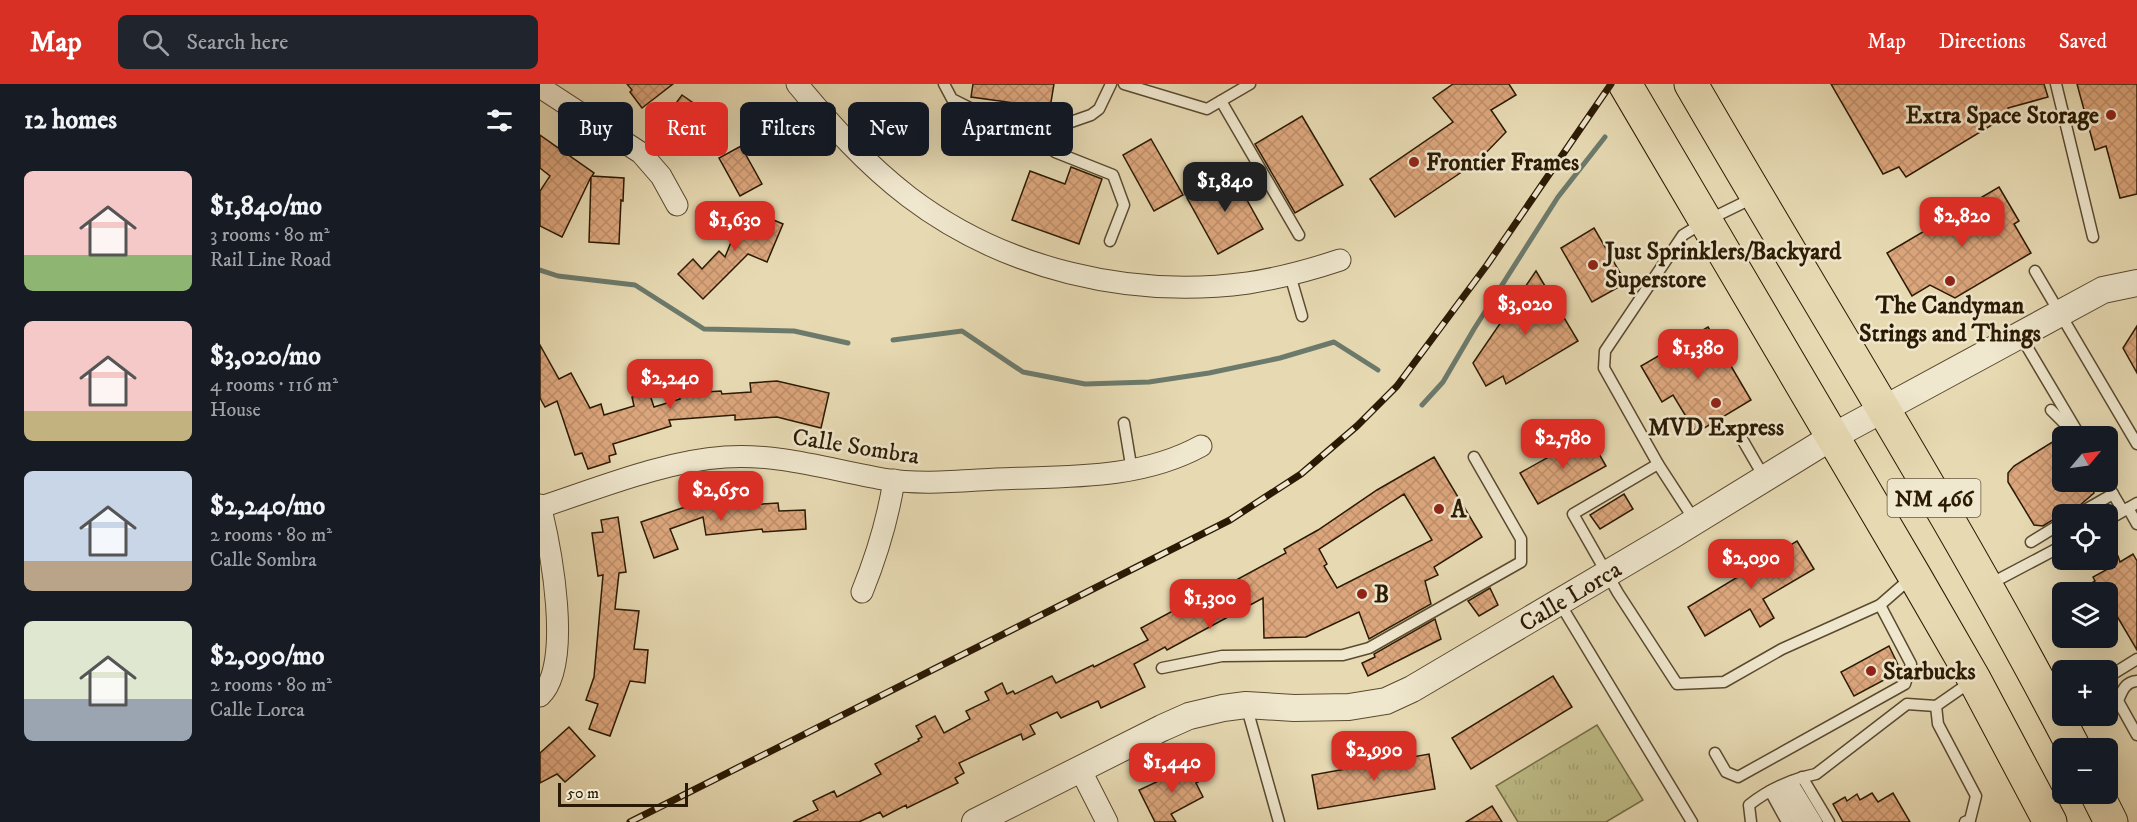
<!DOCTYPE html>
<html lang="en">
<head>
<meta charset="utf-8">
<style>
	:root { --surface:#171b24; --page:#20242c; --text:#f1f3f6; --muted:#9ea1a6; --accent:#d93025 }
	body { margin:0; font-family:"IM FELL DW Pica",serif; background:var(--page); color:var(--text); height:100vh; display:flex; flex-direction:column; font-size:22px; white-space:nowrap }
	* { box-sizing:border-box; margin:0 }
	p { font-size:20px; color:var(--muted) }
	.icon { flex:none; width:33px; height:33px; fill:none; stroke:currentColor; stroke-width:2; stroke-linecap:round; stroke-linejoin:round }
	.map { position:relative; flex:1; overflow:hidden }
	.panel { display:flex; flex-direction:column; background:var(--surface); width:540px }
	.panel>* { flex:none }
	.hud { position:absolute; left:18px; top:18px; width:570px; height:54px; display:flex; gap:12px }
	.needle { width:39px; rotate:61deg }
	.tools { position:absolute; left:1512px; top:342px; display:grid; gap:12px }
	.tools a { display:grid; place-items:center; width:66px; height:66px; border-radius:9px; background:var(--surface); box-shadow:0 6px 24px #0002; font-size:30px }
	.scale { position:absolute; left:18px; bottom:15px; width:130px; box-sizing:border-box; padding-left:6px; border:3px solid #2b1a03; border-top:0; font-size:16px; line-height:21px; white-space:nowrap; color:#2b1a03; -webkit-text-stroke:4px #efe7ce; paint-order:stroke }
	.price { position:absolute; translate:-50% -51px; padding:0 14px; border-radius:12px; background:var(--accent); color:#fff; font-size:20px; line-height:39px; filter:drop-shadow(0 2px 3px #0008) }
	.price::after { content:''; position:absolute; left:50%; top:36px; width:18px; height:14px; margin-left:-9px; background:inherit; clip-path:polygon(0 0,100% 0,50% 100%) }
	.price.current { background:#222; color:#fff }
	ul { padding:0; list-style:none }
	li { display:flex; align-items:center; gap:18px; height:150px; padding:0 24px }
	li span { display:grid; place-items:center; flex:none; width:168px; height:120px; border-radius:9px; color:#555 }
	li>.icon { margin-inline-start:auto }
	span .icon { width:72px; height:72px; fill:#fffc; stroke-width:1 }
	li b { font-size:26px }
	h2 { display:flex; justify-content:space-between; align-items:center; height:72px; padding:0 24px; font-size:26px }
	.pill { padding:0 21px; border-radius:9px; background:var(--surface); box-shadow:0 6px 24px #0002; font-size:21px; line-height:54px }
	.pill.current { background:var(--accent); color:#fff }
	header { display:flex; align-items:center; gap:36px; box-sizing:border-box; height:84px; padding:0 30px; background:var(--accent); color:#fff }
	header strong { font-size:28px }
	nav { display:flex; gap:33px; margin-inline-start:auto; font-size:21px }
	.search { width:420px; height:54px; background:var(--page); display:flex; align-items:center; gap:15px; box-sizing:border-box; padding:0 21px; border-radius:9px; color:var(--muted); font-size:22px }
	main { display:flex; flex:1; min-height:0 }
	.map>svg:first-child { display:block }
	.grass { fill:url(#grass-tufts); stroke:#746c45; stroke-width:1.5 }
	.lines { fill:none; stroke-linecap:round; stroke-linejoin:round }
	.stream { stroke:#6c7a6c; stroke-width:5 }
	.building { fill:url(#building-cross-hatch); stroke:#2b1a03; stroke-width:1.5; fill-rule:evenodd }
	.service-casing { stroke:#5a4a2f; stroke-width:13 }
	.minor-casing { stroke:#5a4a2f; stroke-width:23 }
	.tertiary-casing { stroke:#5a4a2f; stroke-width:28 }
	.primary-casing { stroke:#2b1a03; stroke-width:35 }
	.service { stroke:#efe7ce; stroke-width:10 }
	.minor { stroke:#efe7ce; stroke-width:21 }
	.tertiary { stroke:#efe7ce; stroke-width:26 }
	.primary { stroke:#e7dab3; stroke-width:33 }
	.rail-casing { stroke:#2b1a03; stroke-width:7 }
	.rail { stroke:#efe7ce; stroke-width:4.5; stroke-dasharray:14; stroke-linecap:butt }
	.poi-dot { fill:#8f2418; stroke:#efe7ce; stroke-width:2 }
	.labels { text-anchor:middle; stroke-width:5; stroke-linejoin:round; paint-order:stroke }
	.shield { fill:#efe7ce; stroke:#665840; stroke-width:1.5 }
	.shield-label { font-size:22px; font-weight:bold; fill:#2b1a03 }
	.poi-label { font-size:24px; font-weight:bold; fill:#2b1a03; stroke:#efe7ce; text-anchor:start }
	.street-label { font-size:24px; fill:#2b1a03; stroke:#efe7ce }
</style>
</head>
<body>
<header>
<strong>Map</strong>
<div class="search"><svg class="icon" aria-label="search" viewBox="0 0 24 24"><circle cx="10" cy="10" r="6"/><path d="M15 15l6 6"/></svg>Search here</div>
<nav><a>Map</a><a>Directions</a><a>Saved</a></nav>
</header>
<main>
<section class="panel">
<h2>12 homes<svg class="icon" aria-label="filters" viewBox="0 0 24 24"><path d="M4 7h16M4 17h16"/><circle cx="9" cy="7" r="2"/><circle cx="15" cy="17" r="2"/></svg></h2>
<ul>
<li><span style="background:linear-gradient(#f6c9c9 70%,#8fb573 0)"><svg class="icon" aria-label="home" viewBox="0 0 24 24"><path d="M3 11l9-7 9 7M6 9v11h12V9"/></svg></span><div><b>$1,840/mo</b><p>3 rooms · 80 m²</p><p>Rail Line Road</p></div></li>
<li><span style="background:linear-gradient(#f6c9c9 75%,#c2b280 0)"><svg class="icon" aria-label="home" viewBox="0 0 24 24"><path d="M3 11l9-7 9 7M6 9v11h12V9"/></svg></span><div><b>$3,020/mo</b><p>4 rooms · 116 m²</p><p>House</p></div></li>
<li><span style="background:linear-gradient(#c9d6e8 75%,#b9a48a 0)"><svg class="icon" aria-label="home" viewBox="0 0 24 24"><path d="M3 11l9-7 9 7M6 9v11h12V9"/></svg></span><div><b>$2,240/mo</b><p>2 rooms · 80 m²</p><p>Calle Sombra</p></div></li>
<li><span style="background:linear-gradient(#dfe7d0 65%,#9aa5b1 0)"><svg class="icon" aria-label="home" viewBox="0 0 24 24"><path d="M3 11l9-7 9 7M6 9v11h12V9"/></svg></span><div><b>$2,090/mo</b><p>2 rooms · 80 m²</p><p>Calle Lorca</p></div></li>
</ul>
</section>
<div class="map">
<svg width="1597" height="738" viewBox="0 0 1597 738">
	<defs>
		<pattern id="grass-tufts" width="24" height="20" patternUnits="userSpaceOnUse" patternTransform="scale(1.5)"><rect width="24" height="20" fill="#bebd87"/><path d="M3 7l-1-3M5 7V3M7 7l1-3M15 17l-1-3M17 17v-4M19 17l1-3" fill="none" stroke="#a3a273"/></pattern>
		<pattern id="building-cross-hatch" width="8" height="8" patternUnits="userSpaceOnUse" patternTransform="scale(1.5)"><rect width="8" height="8" fill="#dca67c"/><path d="M0 0l8 8M0 8l8-8" fill="none" stroke="#bd8e6a"/></pattern>
	</defs>
	<rect width="100%" height="100%" fill="#e7dab3"/>
	<filter id="stains"><feTurbulence type="fractalNoise" baseFrequency=".00333" numOctaves="4"/><feColorMatrix values="0 0 0 0 .2 0 0 0 0 .09 0 0 0 0 .02 0 0 0 .5 -.17"/></filter>
	<radialGradient id="worn" r=".72"><stop offset=".6" stop-color="#630" stop-opacity="0"/><stop offset="1" stop-color="#630" stop-opacity=".3"/></radialGradient>
	<path class="grass" d="M1057,641l46,75 -37,22h-88l-22,-36z"/>
	<g class="lines">
		<g class="stream">
			<path d="M0,186l18,6 77,9 69,44 90,2 54,12"/>
			<path d="M353,256l69,-9 61,41 62,12 64,-2 60,-9 71,-15 54,-16 44,28"/>
			<path d="M882,321l21,-23 31,-53 84,-132 47,-60"/>
		</g>
	</g>
	<g class="building">
		<path d="M87,0h46l-31,24 -12,-16 2,-2z"/>
		<path d="M433,0h81l-4,24 -79,-11z"/>
		<path d="M913,0h56l7,11 -25,15 15,22 -28,29 -83,56 -25,-38 83,-57 -20,-24z"/>
		<path d="M1291,0h213l4,13 -40,11 2,6 -104,63 -7,-10 -16,7z"/>
		<path d="M1537,0h60v110l-17,4 -14,-52 -11,4z"/>
		<path d="M142,11l36,25 -17,24 -36,-26z"/>
		<path d="M762,32l41,69 -48,28 -40,-69z"/>
		<path d="M0,51l54,38 -2,3 32,2 -1,23 -2,-1 -2,44 -30,-2 2,-65 -29,60 -22,-11v-35l10,-15 -10,-8z"/>
		<path d="M611,55l32,56 -29,16 -31,-56z"/>
		<path d="M201,62l21,38 -22,12 -21,-38z"/>
		<path d="M531,83l31,12 -23,65 -67,-24 18,-49 35,13z"/>
		<path d="M692,89l31,56 -45,25 -31,-56z"/>
		<path d="M1459,103l20,34 -5,3 17,29 -76,45 -25,-13 -18,11 -25,-43z"/>
		<path d="M205,124l38,16 -16,38 -19,-8 -45,45 -25,-25 15,-15 9,10 17,-18 6,6z"/>
		<path d="M1054,144l32,55 -34,19 -31,-54z"/>
		<path d="M996,187l42,70 -72,43 -3,-8 -17,10 -13,-23z"/>
		<path d="M1597,242v47l-14,-25z"/>
		<path d="M1168,243l43,73 -55,33 -23,-38 -11,7 -21,-36z"/>
		<path d="M0,261l19,34 12,-6 19,35 11,-4 3,11 30,-9 -2,-9 17,-5 5,15 26,-8 -2,-22 26,-2 1,17 16,-1 1,3 29,-2 -1,-9 27,-2 52,12 -8,35 -44,-11 -42,3v-5l-66,5 2,6 -58,18 3,10 -7,2 1,6 -22,7 -6,-16 -7,2 -18,-54 -12,6 -5,-9z"/>
		<path d="M1048,351l18,31 -68,38 -18,-31z"/>
		<path d="M1522,352v46h29l3,11 -15,13v8h-17l-19,12 -9,-1 -26,-43v-9l6,-7z"/>
		<path d="M894,373l48,80 -48,30 4,8 -13,6 6,23 -62,35 -10,-27 -53,25 -42,1 -1,-40 -96,52 -2,-3 -31,17 11,23 -44,21 -3,-7 -37,17 -4,-6 -27,13 5,9 -12,6 -2,-6 -62,29 5,10 -9,5 3,5 -51,25 -1,-3 -23,12 -3,-5 -21,10h-66l25,-12 -5,-9 21,-10 3,6 44,-23 -6,-10 44,-23 -1,-2 4,-2 -6,-11 19,-10 9,17 26,-14 -4,-8 23,-11 -4,-8 17,-9 5,11 6,-3 2,3 37,-18 4,7 37,-18 1,2 54,-27 -7,-12 39,-21 1,3 105,-57 -2,-4 34,-19 59,-40zM864,410l28,46 -95,48 -13,-22 3,-2 -8,-15z"/>
		<path d="M1084,410l9,15 -33,20 -10,-14z"/>
		<path d="M207,417v4l31,-2 1,8 26,-1 1,19 -43,3 -1,-3 -56,6 -3,-18 -33,12 8,20 -24,9 -13,-36 41,-14z"/>
		<path d="M78,433l8,55 -7,1 -4,36 24,2 -5,38 14,1 -3,33 -15,-2 -20,55 -21,-7 9,-25 -12,-4 8,-23 9,-102 -5,1 -6,-43 11,-1 -2,-12z"/>
		<path d="M1257,457l17,28 -51,30 11,19 -14,9 -10,-18 -45,27 -17,-29z"/>
		<path d="M1593,470l4,7v89l-29,-49v-9h-31l18,-11 -2,-4 13,-7 -3,-5 15,-9 2,6z"/>
		<path d="M950,504l8,17 -19,11 -11,-15z"/>
		<path d="M895,535l6,20 -73,37 -6,-13 13,-6 -1,-3z"/>
		<path d="M1349,562l12,25 -47,25 -13,-24z"/>
		<path d="M1013,592l19,31 -101,62 -19,-31z"/>
		<path d="M29,643l26,29 -30,26 -8,-8 -17,9v-30z"/>
		<path d="M889,670l6,35 -117,20 -6,-34z"/>
		<path d="M655,680l7,16 -6,3 7,14 -32,17 5,8h-21l-16,-32z"/>
		<path d="M1332,709l6,9 15,-9 17,29h-67l-10,-18 12,-7 2,4 10,-7 3,6z"/>
		<path d="M952,722l10,16h-36z"/>
	</g>
	<g class="lines">
		<defs>
			<g id="service">
				<path d="M404,0l8,15 20,10 96,14 23,-8 8,-6 12,-25"/>
				<path d="M584,0l83,25 43,-25"/>
				<path d="M1516,0l37,153"/>
				<path d="M681,17l78,134"/>
				<path d="M522,38l-7,30 58,23 11,30 -14,36"/>
				<path d="M1495,187l102,173"/>
				<path d="M750,191l12,41"/>
				<path d="M1480,251l60,101"/>
				<path d="M1511,326l22,22"/>
				<path d="M584,339l8,48"/>
				<path d="M1202,355l22,38"/>
				<path d="M1118,380l-85,50 45,79 59,91 47,-2 58,-33 98,-44 32,-28"/>
				<path d="M1566,398l17,29"/>
				<path d="M1588,424l9,16"/>
				<path d="M1545,426l28,-16"/>
				<path d="M1568,436l29,-17"/>
				<path d="M1155,437l-37,-57 -54,-96 1,-17 78,-116 23,-14 47,-23"/>
				<path d="M1491,458l31,-19"/>
				<path d="M1448,501l74,-39"/>
				<path d="M1019,518l133,220"/>
				<path d="M622,584l60,-12 121,-1 26,-7 152,-86v-23l-47,-82"/>
				<path d="M1568,593l29,-18"/>
				<path d="M1597,597c-12,1 -15,10 -19,20l19,34"/>
				<path d="M706,621l33,117"/>
				<path d="M1396,622l2,18 38,72 -6,24 -5,2"/>
				<path d="M1175,669l11,19 12,5 167,-93 6,-20 -31,-59"/>
				<path d="M1262,693l27,45"/>
				<path d="M1252,697l25,41"/>
				<path d="M1245,701l23,37"/>
				<path d="M1238,704l20,34"/>
				<path d="M1230,707l17,31"/>
				<path d="M1211,738l-2,-17c19,-15 43,-26 67,-31l91,-70 29,2 36,-25"/>
			</g>
			<g id="minor">
				<path d="M257,0c34,41 69,80 112,113 95,72 221,102 339,86 32,-5 62,-13 92,-23"/>
				<path d="M0,3l101,66 20,23 16,29"/>
				<path d="M0,421c10,40 34,160 0,191"/>
				<path d="M1,423c58,-19 124,-46 184,-50 53,-4 106,13 158,22 37,6 76,2 113,0 70,-3 143,1 205,-33"/>
				<path d="M322,508c15,-37 26,-73 32,-112"/>
				<path d="M540,685l27,53"/>
			</g>
			<path id="tertiary" d="M435,738l187,-94 27,-12 34,-8 23,-3 48,3 55,-1 37,-6 26,-12 259,-153 161,-99 271,-147 34,-7"/>
			<g id="primary">
				<path d="M1085,0l289,491 60,104 76,143"/>
				<path d="M1151,0c128,221 265,437 383,664"/>
				<path d="M1557,710l14,28"/>
			</g>
		</defs>
		<use href="#service" class="service-casing"/>
		<use href="#minor" class="minor-casing"/>
		<use href="#tertiary" class="tertiary-casing"/>
		<use href="#primary" class="primary-casing"/>
		<use href="#service" class="service"/>
		<use href="#minor" class="minor"/>
		<use href="#tertiary" class="tertiary"/>
		<use href="#primary" class="primary"/>
		<defs>
			<path id="rail" d="M90,738l600,-302 71,-46 56,-48 40,-40 90,-121 124,-181"/>
		</defs>
		<use href="#rail" class="rail-casing"/>
		<use href="#rail" class="rail"/>
	</g>
	<g class="poi-dot">
		<circle cx="1571" cy="31" r="6"/>
		<circle cx="874" cy="78" r="6"/>
		<circle cx="1053" cy="181" r="6"/>
		<circle cx="1410" cy="197" r="6"/>
		<circle cx="1176" cy="319" r="6"/>
		<circle cx="899" cy="425" r="6"/>
		<circle cx="822" cy="510" r="6"/>
		<circle cx="1331" cy="587" r="6"/>
	</g>
	<g class="labels">
		<rect class="shield" x="1347.5" y="395" width="93" height="38" rx="4.5"/>
		<g class="shield-label">
			<text x="1394" y="422">NM 466</text>
		</g>
		<g class="poi-label">
			<text x="1559" y="39" text-anchor="end">Extra Space Storage</text>
			<text x="886" y="86">Frontier Frames</text>
			<text x="1065" y="175">Just Sprinklers/Backyard<tspan x="1065" dy="28">Superstore</tspan></text>
			<text x="1410" y="229" text-anchor="middle">The Candyman<tspan x="1410" dy="28">Strings and Things</tspan></text>
			<text x="1176" y="351" text-anchor="middle">MVD Express</text>
			<text x="911" y="433">A</text>
			<text x="834" y="518">B</text>
			<text x="1343" y="595">Starbucks</text>
		</g>
		<g class="street-label">
			<text transform="translate(316 362) rotate(9)" y="8">Calle Sombra</text>
			<text transform="translate(1030 512) rotate(-31)" y="8">Calle Lorca</text>
		</g>
	</g>
	<rect width="100%" height="100%" filter="url(#stains)"/>
	<rect width="100%" height="100%" fill="url(#worn)"/>
</svg>
<div class="tools">
<a><svg class="needle" viewBox="-14 -14 28 28"><path d="M0-13l5 13h-10z" fill="#e53935"/><path d="M0 13l5-13h-10z" fill="#9ea1a6"/></svg></a>
<a><svg class="icon" aria-label="locate" viewBox="0 0 24 24"><circle cx="12" cy="12" r="6"/><path d="M12 2v4M12 18v4M2 12h4M18 12h4"/></svg></a>
<a><svg class="icon" aria-label="layers" viewBox="0 0 24 24"><path d="M12 4l9 5-9 5-9-5zM3 14l9 5 9-5"/></svg></a>
<a>+</a>
<a>−</a>
</div>
<div class="scale">50 m</div>
<b class="price current" style="left:685px;top:129px">$1,840</b>
<b class="price" style="left:1422px;top:164px">$2,820</b>
<b class="price" style="left:195px;top:168px">$1,630</b>
<b class="price" style="left:985px;top:252px">$3,020</b>
<b class="price" style="left:1158px;top:296px">$1,380</b>
<b class="price" style="left:130px;top:326px">$2,240</b>
<b class="price" style="left:1023px;top:386px">$2,780</b>
<b class="price" style="left:181px;top:438px">$2,650</b>
<b class="price" style="left:1211px;top:506px">$2,090</b>
<b class="price" style="left:670px;top:546px">$1,300</b>
<b class="price" style="left:834px;top:698px">$2,990</b>
<b class="price" style="left:632px;top:710px">$1,440</b>
<div class="hud">
<a class="pill">Buy</a>
<a class="pill current">Rent</a>
<a class="pill">Filters</a>
<a class="pill">New</a>
<a class="pill">Apartment</a>
</div>
</div>
</main>
</body>
</html>
